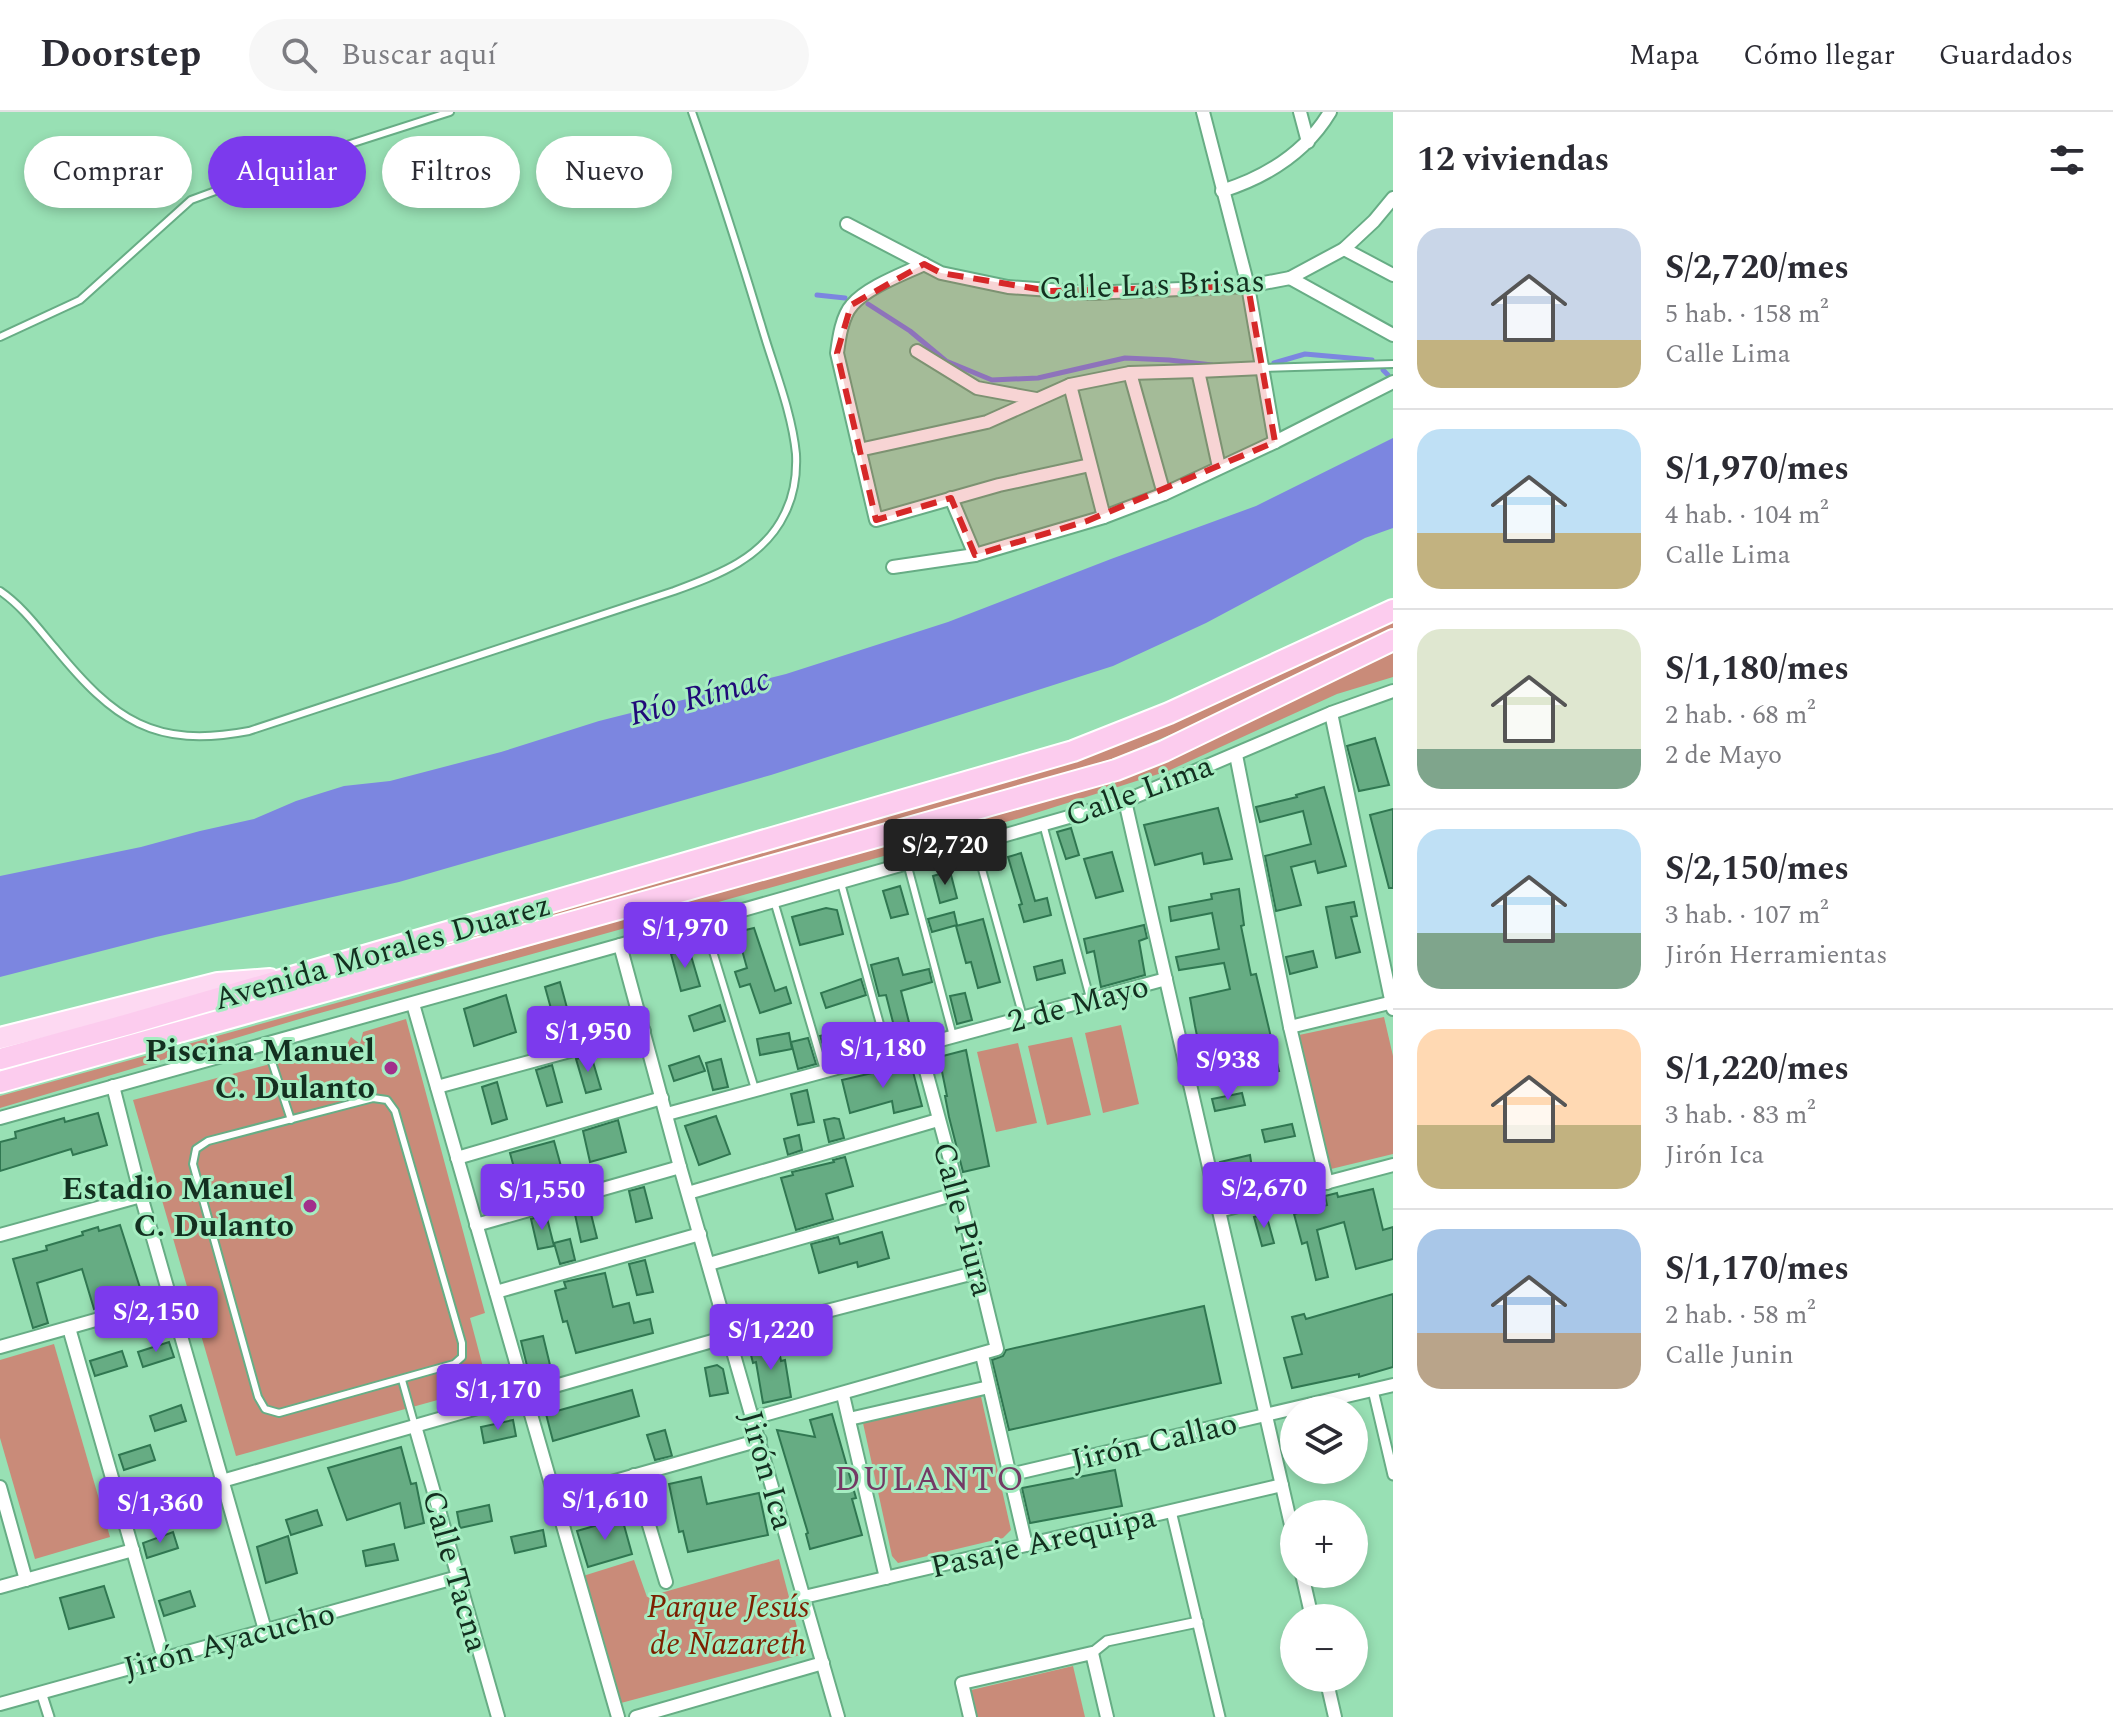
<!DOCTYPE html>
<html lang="es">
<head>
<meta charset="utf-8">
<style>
	:root { --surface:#fff; --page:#f7f7f7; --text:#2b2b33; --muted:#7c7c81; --line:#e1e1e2; --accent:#7c3aed }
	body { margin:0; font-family:Spectral,serif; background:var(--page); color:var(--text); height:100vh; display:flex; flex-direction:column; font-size:30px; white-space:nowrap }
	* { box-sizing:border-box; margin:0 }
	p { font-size:26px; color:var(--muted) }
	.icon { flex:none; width:44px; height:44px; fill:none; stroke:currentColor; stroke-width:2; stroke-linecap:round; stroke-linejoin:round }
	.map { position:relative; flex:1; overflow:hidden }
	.drawer { display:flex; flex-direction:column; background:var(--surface); width:720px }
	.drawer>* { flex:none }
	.hud { position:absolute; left:24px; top:24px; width:760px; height:72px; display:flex; gap:16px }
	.controls { position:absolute; left:1280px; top:1284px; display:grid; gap:16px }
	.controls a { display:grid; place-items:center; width:88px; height:88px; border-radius:50%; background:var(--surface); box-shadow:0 4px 12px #0003; font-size:40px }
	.price { position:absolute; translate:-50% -68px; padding:0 18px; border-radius:8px; background:var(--accent); color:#fff; font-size:26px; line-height:52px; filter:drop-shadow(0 2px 4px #0008) }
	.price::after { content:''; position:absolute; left:50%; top:48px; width:24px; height:18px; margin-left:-12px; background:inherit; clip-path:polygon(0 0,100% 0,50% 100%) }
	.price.selected { background:#222; color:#fff }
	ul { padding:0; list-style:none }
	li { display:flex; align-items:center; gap:24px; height:200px; padding:0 24px }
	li+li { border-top:2px solid var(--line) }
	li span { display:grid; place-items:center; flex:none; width:224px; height:160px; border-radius:24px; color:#555 }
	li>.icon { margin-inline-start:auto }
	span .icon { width:96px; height:96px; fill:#fffc; stroke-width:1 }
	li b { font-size:34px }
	h2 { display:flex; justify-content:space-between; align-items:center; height:96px; padding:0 24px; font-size:34px }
	.chip { padding:0 28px; border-radius:36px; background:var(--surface); box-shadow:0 4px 12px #0003; font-size:28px; line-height:72px }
	.chip.selected { background:var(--accent); color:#fff }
	header { display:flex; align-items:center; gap:48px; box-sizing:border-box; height:112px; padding:0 40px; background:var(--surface); border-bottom:2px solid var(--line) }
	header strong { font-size:38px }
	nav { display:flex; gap:44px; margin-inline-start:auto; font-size:28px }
	.search { width:560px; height:72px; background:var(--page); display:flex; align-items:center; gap:20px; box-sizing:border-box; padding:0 28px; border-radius:44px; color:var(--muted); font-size:30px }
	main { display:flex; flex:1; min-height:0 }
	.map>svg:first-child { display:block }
	.green { fill:#c98b79 }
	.water { fill:#7c86e0 }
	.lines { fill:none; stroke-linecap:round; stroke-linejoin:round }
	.stream { stroke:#7c86e0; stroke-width:5 }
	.building { fill:#66ac83; stroke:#307751; stroke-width:2 }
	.service-casing { stroke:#67ad85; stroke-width:10 }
	.pedestrian-casing { stroke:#67ad85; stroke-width:13 }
	.minor-casing { stroke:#67ad85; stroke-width:16 }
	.primary-casing { stroke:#fff; stroke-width:24 }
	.trunk-casing { stroke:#fff; stroke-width:24 }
	.service { stroke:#fff; stroke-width:6 }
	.pedestrian { stroke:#fff; stroke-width:9 }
	.minor { stroke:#fff; stroke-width:12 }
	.primary { stroke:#fdd9f2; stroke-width:20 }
	.trunk { stroke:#fcccee; stroke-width:20 }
	.marked { fill:#d62828; fill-opacity:0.2; stroke:#d62828; stroke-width:6; stroke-dasharray:16 10; stroke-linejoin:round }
	.poi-dot { fill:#a22f8b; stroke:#a5edc1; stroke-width:3 }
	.labels { text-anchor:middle; stroke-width:6; stroke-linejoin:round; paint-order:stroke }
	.street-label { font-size:32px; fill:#133020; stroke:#a5edc1 }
	.poi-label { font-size:32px; font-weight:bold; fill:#133020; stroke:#a5edc1; text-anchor:end }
	.park-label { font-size:32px; font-style:italic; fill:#7c2000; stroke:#a5edc1 }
	.water-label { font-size:34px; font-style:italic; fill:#200a78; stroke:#a5edc1 }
	.neighbourhood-label { font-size:34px; letter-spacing:2px; fill:#743a65; stroke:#a5edc1 }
</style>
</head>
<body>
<header>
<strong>Doorstep</strong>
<div class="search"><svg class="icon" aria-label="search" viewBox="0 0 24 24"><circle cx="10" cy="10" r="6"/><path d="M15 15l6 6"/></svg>Buscar aquí</div>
<nav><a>Mapa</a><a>Cómo llegar</a><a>Guardados</a></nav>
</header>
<main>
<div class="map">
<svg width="1393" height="1605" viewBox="0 0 1393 1605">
	<rect width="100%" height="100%" fill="#98e0b4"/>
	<g class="green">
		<path d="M1393,509v9l-114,52 -81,41 -80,34 -108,34 -926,257 -84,27v-10l1227,-371z"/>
		<path d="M1393,541v24l-56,17 -169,77 -148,47 -707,197 -313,93v-12l358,-99 323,-96 338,-92 99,-31z"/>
		<path d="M1384,905l9,39v98l-62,15 -32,-134z"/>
		<path d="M406,907l79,294 -15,5 18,68 -252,70 -103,-356 214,-56 4,-7 9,7 3,-12z"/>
		<path d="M1121,913l18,79 -36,9 -18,-80z"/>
		<path d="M1072,925l19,78 -44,10 -19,-79z"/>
		<path d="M1018,931l19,80 -41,9 -19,-80z"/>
		<path d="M54,1232l56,193 -75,22 -35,-121v-78z"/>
		<path d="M980,1280l31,138 -8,8 -105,25 -6,-7 -29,-133z"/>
		<path d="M779,1447l25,95 -183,49 -38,-127 51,-16 13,37z"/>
		<path d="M1073,1554l12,51h-112l-6,-26z"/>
	</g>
	<path class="water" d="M1393,326v90l-28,10 -159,85 -93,43 -97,31 -245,78 -372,107 -243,55 -156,40v-101l141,-29 59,-16 54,-12 42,-18 48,-15 46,-5 111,-29 98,-31 187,-47 162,-52 163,-63 145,-53z"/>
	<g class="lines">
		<g class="stream">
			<path d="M817,183l28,3"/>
			<path d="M868,192l42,27 36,30 46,19 46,-2 87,-20 44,2 43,5"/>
			<path d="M1274,251l31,-9 67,6"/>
			<path d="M1383,258l5,5"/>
		</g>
	</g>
	<g class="building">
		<path d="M1375,626l14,47 -30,6 -12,-45z"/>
		<path d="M1324,675l22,79 -28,7 -3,-12 -24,6 10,38 -25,6 -11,-55 46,-12 -8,-33 -43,11 -4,-15 41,-10 -1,-2z"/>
		<path d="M1218,696l14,51 -28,5 -2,-11 -47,12 -11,-40z"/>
		<path d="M1393,697v79h-4l-19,-73z"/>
		<path d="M1071,716l8,27 -13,4 -9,-27z"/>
		<path d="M1112,740l11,39 -27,7 -12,-39z"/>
		<path d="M1021,741l14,48 12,-3 4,17 -27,7 -5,-17 3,-1 -14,-47z"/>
		<path d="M950,759l7,27 -17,5 -7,-27z"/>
		<path d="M900,774l8,28 -17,4 -8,-27z"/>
		<path d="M1239,777l5,36 -3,1 10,49 5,-1 23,97 -30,7 -6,-27 -41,9 -7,-34 -5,-28 40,-9 -6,-26 -45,7 -3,-13 43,-8 -7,-36 -41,8 -2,-14 43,-8 -1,-5z"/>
		<path d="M1354,790l3,14 -6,1 9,35 -24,6 -10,-51z"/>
		<path d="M826,796l11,2 6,24 -43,11 -8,-28z"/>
		<path d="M954,800l3,13 -25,7 -4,-13z"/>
		<path d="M983,807l17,63 -22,6 -7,-26 -5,1 -10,-37z"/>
		<path d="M1144,813l3,13 -8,3 6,34 -44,12 -7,-36 -7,2 -3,-14z"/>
		<path d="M754,816l21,63 11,-4 5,16 -31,10 -10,-29 -10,3 -5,-15 12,-4 -10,-36z"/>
		<path d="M689,837l11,37 -19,5 -10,-37z"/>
		<path d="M1313,839l4,16 -27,7 -4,-17z"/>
		<path d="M898,846l5,17 26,-6 3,13 -31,9 12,47 -15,4 -12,-47 -7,1 -8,-31z"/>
		<path d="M1062,848l3,13 -28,7 -3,-13z"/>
		<path d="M861,867l5,16 -40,13 -5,-15z"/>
		<path d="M560,870l10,37 -15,4 -10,-36z"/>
		<path d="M965,881l7,27 -15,4 -7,-28z"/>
		<path d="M506,883l10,37 -42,14 -10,-37z"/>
		<path d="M720,893l5,16 -31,10 -5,-15z"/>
		<path d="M840,919l7,25 -19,5 -8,-25z"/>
		<path d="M789,921l3,16 -32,6 -3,-16z"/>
		<path d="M808,926l8,26 -18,5 -7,-27z"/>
		<path d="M966,938l23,116 -26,6 -14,-55 -4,-21h2l-8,-39z"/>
		<path d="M591,943l10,34 -15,4 -10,-34z"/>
		<path d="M699,944l6,15 -31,10 -5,-15z"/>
		<path d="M721,947l7,28 -15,3 -7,-27z"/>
		<path d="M911,952l11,42 -28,7 -2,-12 -42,12 -8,-33z"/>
		<path d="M552,953l10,37 -15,4 -11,-36z"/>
		<path d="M497,970l10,37 -15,5 -10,-37z"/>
		<path d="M807,978l7,32 -16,3 -7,-31z"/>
		<path d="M1242,981l3,12 -30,6 -3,-12z"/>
		<path d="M98,1001l9,32 -34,10 -2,-6 -71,22v-29l16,-4 -1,-6 49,-14 1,4z"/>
		<path d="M716,1004l14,38 -31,11 -14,-39z"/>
		<path d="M834,1006l5,1 5,19 -15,4 -5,-22z"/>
		<path d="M618,1008l8,32 -36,10 -7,-31z"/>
		<path d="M1292,1012l3,12 -30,6 -3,-12z"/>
		<path d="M799,1023l3,15 -14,5 -4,-16z"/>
		<path d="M554,1029l10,36 -44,13 -10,-37z"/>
		<path d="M1250,1043l2,13 -30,6 -2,-12z"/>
		<path d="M845,1045l8,29 -27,8 7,25 -37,11 -15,-52 12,-3 -1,-3 42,-10 -1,-2z"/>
		<path d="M644,1075l8,31 -16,4 -7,-31z"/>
		<path d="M1373,1077l10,41 10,-3v32l-37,10 -12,-47 -27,8 11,47 -12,3 -9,-38 -5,2 -8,-30 33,-9 -2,-9 12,-3 1,4z"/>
		<path d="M589,1094l8,32 -16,4 -7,-32z"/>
		<path d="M546,1102l8,32 -16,3 -7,-30z"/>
		<path d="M1266,1102l8,29 -12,3 -8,-29z"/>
		<path d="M120,1113l22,69 -48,15 -12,-40 -45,14 11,40 -15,5 -20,-69 34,-9 -1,-4 37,-11 -1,-3 16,-5 1,4z"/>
		<path d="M882,1120l7,26 -31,9 -1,-5 -38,11 -8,-29 27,-7 2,7z"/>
		<path d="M570,1127l5,21 -15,4 -6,-21z"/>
		<path d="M645,1148l8,32 -16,3 -8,-31z"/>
		<path d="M605,1161l8,34 16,-4 5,20 16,-4 3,14 -77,20 -9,-32 -4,1 -8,-31 11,-3 -2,-6z"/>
		<path d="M1393,1182v73l-34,10v-3l-67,14 -8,-30 18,-4 -10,-37 12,-3 2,5z"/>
		<path d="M1204,1194l17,77 -212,47 -17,-70 11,-4 3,-6z"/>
		<path d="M543,1224l7,29 -22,5 -7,-29z"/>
		<path d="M777,1229l4,20 4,-1 6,37 -28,6 -7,-41 -3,1 -4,-16z"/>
		<path d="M169,1230l5,15 -31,10 -5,-15z"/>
		<path d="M122,1239l5,15 -32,10 -5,-15z"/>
		<path d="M717,1253l6,4 5,24 -18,3 -5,-28z"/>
		<path d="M632,1278l7,26 -86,25 -7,-27z"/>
		<path d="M181,1293l5,16 -31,10 -5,-15z"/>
		<path d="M832,1302l24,84 -4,1 10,36 -52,14 -4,-15 2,-1 -31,-103 38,7 -5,-17z"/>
		<path d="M513,1308l3,16 -32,7 -3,-16z"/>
		<path d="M665,1318l7,26 -17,4 -8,-25z"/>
		<path d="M150,1333l5,15 -31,10 -5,-15z"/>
		<path d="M401,1335l10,37 5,-1 8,40 -19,5 -5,-25 -53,17 -19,-52z"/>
		<path d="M1115,1358l7,36 -92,17 -8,-35z"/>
		<path d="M701,1365l6,27 52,-11 9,42 -80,17 -5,-21 -4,1 -10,-48z"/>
		<path d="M489,1393l3,16 -32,7 -3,-16z"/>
		<path d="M317,1398l5,15 -31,10 -5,-15z"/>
		<path d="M622,1406l10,36 -44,13 -11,-36z"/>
		<path d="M543,1418l3,16 -31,7 -4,-16z"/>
		<path d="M173,1420l5,16 -31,10 -4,-15z"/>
		<path d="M288,1424l9,37 -31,10 -9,-36z"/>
		<path d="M394,1432l4,16 -32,6 -3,-15z"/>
		<path d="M104,1474l10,31 -45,12 -9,-31z"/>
		<path d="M190,1479l5,15 -31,10 -5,-15z"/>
	</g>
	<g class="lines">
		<defs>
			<g id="service">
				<path d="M0,225l80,-37 111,-100 106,-39 153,-49"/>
				<path d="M1263,256l130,-4"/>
				<path d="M0,479c22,15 38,37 55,57 59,72 99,101 194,83l425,-140c44,-16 90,-33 111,-78 9,-18 12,-38 11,-59 -4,-41 -21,-83 -33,-123 -22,-73 -45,-146 -71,-219"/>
				<path d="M1043,712l47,174"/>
				<path d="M975,732l48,173"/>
				<path d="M907,751l46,173"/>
				<path d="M841,771l47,170"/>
				<path d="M774,789l50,169"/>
				<path d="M704,810l51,167"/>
				<path d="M266,932l25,76"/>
				<path d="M373,986l14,2 8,11 67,232v14l-8,7 -175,49 -14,-4 -7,-12 -65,-233 3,-15 12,-8z"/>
				<path d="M402,1268l13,46"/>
			</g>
			<g id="pedestrian">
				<path d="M1373,1278l20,85"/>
				<path d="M1171,1399l49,206"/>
				<path d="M1092,1541l15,-12 91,-19"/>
				<path d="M41,1580l8,25"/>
			</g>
			<g id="minor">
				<path d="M1203,0l45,174 27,156"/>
				<path d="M1300,0l8,30"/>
				<path d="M1222,79c44,-14 84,-39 108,-79"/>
				<path d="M847,112l94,49 67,14 83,6 157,-7 42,-8 54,-29 30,-28 19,-23"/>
				<path d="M1344,137l49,26"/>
				<path d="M924,152c-21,10 -57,23 -72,41 -10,11 -13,33 -15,48l39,167 123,-35 91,-20"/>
				<path d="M1290,166l103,57"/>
				<path d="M917,239l60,37 59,11"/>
				<path d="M1198,259l65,-3"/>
				<path d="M1130,261l34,121"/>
				<path d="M1070,273l34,132"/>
				<path d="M859,338l128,-28 83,-37 60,-12 68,-2 21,96"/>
				<path d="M951,386l24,57"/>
				<path d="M893,455l82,-12 129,-38 60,-23 111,-52 118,-60"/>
				<path d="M1331,601l62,296"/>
				<path d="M1236,643l54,272 37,156"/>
				<path d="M1125,689l169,737"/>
				<path d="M620,833l60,222 158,550"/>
				<path d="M413,892l205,713"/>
				<path d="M1290,915l103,-25"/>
				<path d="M113,974l28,110 124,434"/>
				<path d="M437,975l207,-56"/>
				<path d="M667,1002l499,-135"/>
				<path d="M0,1006l620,-173 505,-144 206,-88 62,-22"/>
				<path d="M457,1046l205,-60"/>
				<path d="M688,1081l250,-73"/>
				<path d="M1219,1099l174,-46"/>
				<path d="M476,1113l204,-58"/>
				<path d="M0,1123l141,-39"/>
				<path d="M709,1152l250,-71"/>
				<path d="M496,1180l204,-58"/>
				<path d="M69,1216l95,331"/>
				<path d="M0,1235l170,-48"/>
				<path d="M982,1243l44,190"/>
				<path d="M843,1283l43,183"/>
				<path d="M753,1306l244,-69 -38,-156 -40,-148"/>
				<path d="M849,1307l140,-32"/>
				<path d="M415,1314l83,291"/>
				<path d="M634,1363l32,107"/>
				<path d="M1009,1363l384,-90"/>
				<path d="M222,1369l508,-145 248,-64"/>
				<path d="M0,1375l26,93"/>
				<path d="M555,1386l205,-58"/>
				<path d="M1302,1462l10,44"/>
				<path d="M0,1475l133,-37"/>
				<path d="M804,1485l478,-112"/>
				<path d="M1326,1566l9,39"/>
				<path d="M0,1592l458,-127"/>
				<path d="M636,1605l187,-54"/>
				<path d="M970,1605l-8,-34 130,-30 15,64"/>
			</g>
			<path id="primary" d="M0,926l218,-55 52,-4"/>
			<g id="trunk">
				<path d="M0,947l129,-35 944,-273 96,-38 224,-103"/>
				<path d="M0,970l1116,-312 48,-19 229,-111"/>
			</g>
		</defs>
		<use href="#service" class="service-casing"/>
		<use href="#pedestrian" class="pedestrian-casing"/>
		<use href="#minor" class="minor-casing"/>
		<use href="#primary" class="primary-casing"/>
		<use href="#trunk" class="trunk-casing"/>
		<use href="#service" class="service"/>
		<use href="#pedestrian" class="pedestrian"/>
		<use href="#minor" class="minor"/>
		<use href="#primary" class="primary"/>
		<use href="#trunk" class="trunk"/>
	</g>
	<path class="marked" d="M924,152l17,9 109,18 198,-5 27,156 -188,79 -112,34 -24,-57 -75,22 -39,-167 14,-48z"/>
	<g class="poi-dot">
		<circle cx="391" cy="956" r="8"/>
		<circle cx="310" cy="1094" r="8"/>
	</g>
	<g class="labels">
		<g class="street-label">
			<text transform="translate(1152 172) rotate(-2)" y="11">Calle Las Brisas</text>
			<text transform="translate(1139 678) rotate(-20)" y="11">Calle Lima</text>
			<text transform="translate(382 839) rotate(-16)" y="11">Avenida Morales Duarez</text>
			<text transform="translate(1078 891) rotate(-15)" y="11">2 de Mayo</text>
			<text transform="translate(964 1107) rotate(75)" y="11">Calle Piura</text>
			<text transform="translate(1154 1329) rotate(-13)" y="11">Jirón Callao</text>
			<text transform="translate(768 1358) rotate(74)" y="11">Jirón Ica</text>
			<text transform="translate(1043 1429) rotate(-13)" y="11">Pasaje Arequipa</text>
			<text transform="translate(456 1459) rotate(74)" y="11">Calle Tacna</text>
			<text transform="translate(229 1528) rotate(-15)" y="11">Jirón Ayacucho</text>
		</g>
		<g class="poi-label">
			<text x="375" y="949">Piscina Manuel<tspan x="375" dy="37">C. Dulanto</tspan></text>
			<text x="294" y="1087">Estadio Manuel<tspan x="294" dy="37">C. Dulanto</tspan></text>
		</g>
		<g class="park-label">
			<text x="728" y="1505">Parque Jesús<tspan x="728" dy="37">de Nazareth</tspan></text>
		</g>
		<g class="water-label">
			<text transform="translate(699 583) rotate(-15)" y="12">Río Rímac</text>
		</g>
		<g class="neighbourhood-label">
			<text x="930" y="1378">DULANTO</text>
		</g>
	</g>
</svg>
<div class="controls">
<a><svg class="icon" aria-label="layers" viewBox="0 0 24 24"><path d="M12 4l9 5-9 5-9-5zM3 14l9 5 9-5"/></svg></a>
<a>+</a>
<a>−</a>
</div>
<b class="price selected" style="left:945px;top:775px">S/2,720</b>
<b class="price" style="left:685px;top:858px">S/1,970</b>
<b class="price" style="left:588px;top:962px">S/1,950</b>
<b class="price" style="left:883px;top:978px">S/1,180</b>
<b class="price" style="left:1228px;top:990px">S/938</b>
<b class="price" style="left:1264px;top:1118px">S/2,670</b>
<b class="price" style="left:542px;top:1120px">S/1,550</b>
<b class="price" style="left:156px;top:1242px">S/2,150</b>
<b class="price" style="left:771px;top:1260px">S/1,220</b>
<b class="price" style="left:498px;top:1320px">S/1,170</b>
<b class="price" style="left:605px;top:1430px">S/1,610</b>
<b class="price" style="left:160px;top:1433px">S/1,360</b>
<div class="hud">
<a class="chip">Comprar</a>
<a class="chip selected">Alquilar</a>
<a class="chip">Filtros</a>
<a class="chip">Nuevo</a>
</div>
</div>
<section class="drawer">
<h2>12 viviendas<svg class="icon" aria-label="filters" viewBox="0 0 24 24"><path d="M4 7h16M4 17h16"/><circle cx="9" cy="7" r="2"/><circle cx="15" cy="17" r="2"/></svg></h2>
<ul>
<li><span style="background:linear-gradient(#c9d6e8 70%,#c2b280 0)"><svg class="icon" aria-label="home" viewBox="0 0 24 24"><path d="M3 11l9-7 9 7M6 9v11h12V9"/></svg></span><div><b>S/2,720/mes</b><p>5 hab. · 158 m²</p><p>Calle Lima</p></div></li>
<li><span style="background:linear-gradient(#bfe0f5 65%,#c2b280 0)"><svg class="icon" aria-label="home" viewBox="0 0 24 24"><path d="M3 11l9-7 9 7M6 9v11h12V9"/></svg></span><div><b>S/1,970/mes</b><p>4 hab. · 104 m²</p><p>Calle Lima</p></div></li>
<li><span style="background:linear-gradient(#dfe7d0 75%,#7fa58c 0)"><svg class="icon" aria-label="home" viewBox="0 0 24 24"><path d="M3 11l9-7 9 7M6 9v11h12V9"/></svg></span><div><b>S/1,180/mes</b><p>2 hab. · 68 m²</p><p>2 de Mayo</p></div></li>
<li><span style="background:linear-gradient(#bfe0f5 65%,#7fa58c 0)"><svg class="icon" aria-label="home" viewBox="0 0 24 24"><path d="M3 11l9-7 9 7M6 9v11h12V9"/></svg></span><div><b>S/2,150/mes</b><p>3 hab. · 107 m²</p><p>Jirón Herramientas</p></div></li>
<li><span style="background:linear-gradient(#ffd9b3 60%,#c2b280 0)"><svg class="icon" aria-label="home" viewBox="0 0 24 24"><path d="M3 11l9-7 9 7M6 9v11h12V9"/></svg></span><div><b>S/1,220/mes</b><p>3 hab. · 83 m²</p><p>Jirón Ica</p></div></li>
<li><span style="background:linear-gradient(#a9c7e8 65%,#b9a48a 0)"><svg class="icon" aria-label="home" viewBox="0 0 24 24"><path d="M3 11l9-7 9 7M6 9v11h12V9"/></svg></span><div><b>S/1,170/mes</b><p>2 hab. · 58 m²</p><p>Calle Junin</p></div></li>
</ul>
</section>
</main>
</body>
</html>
